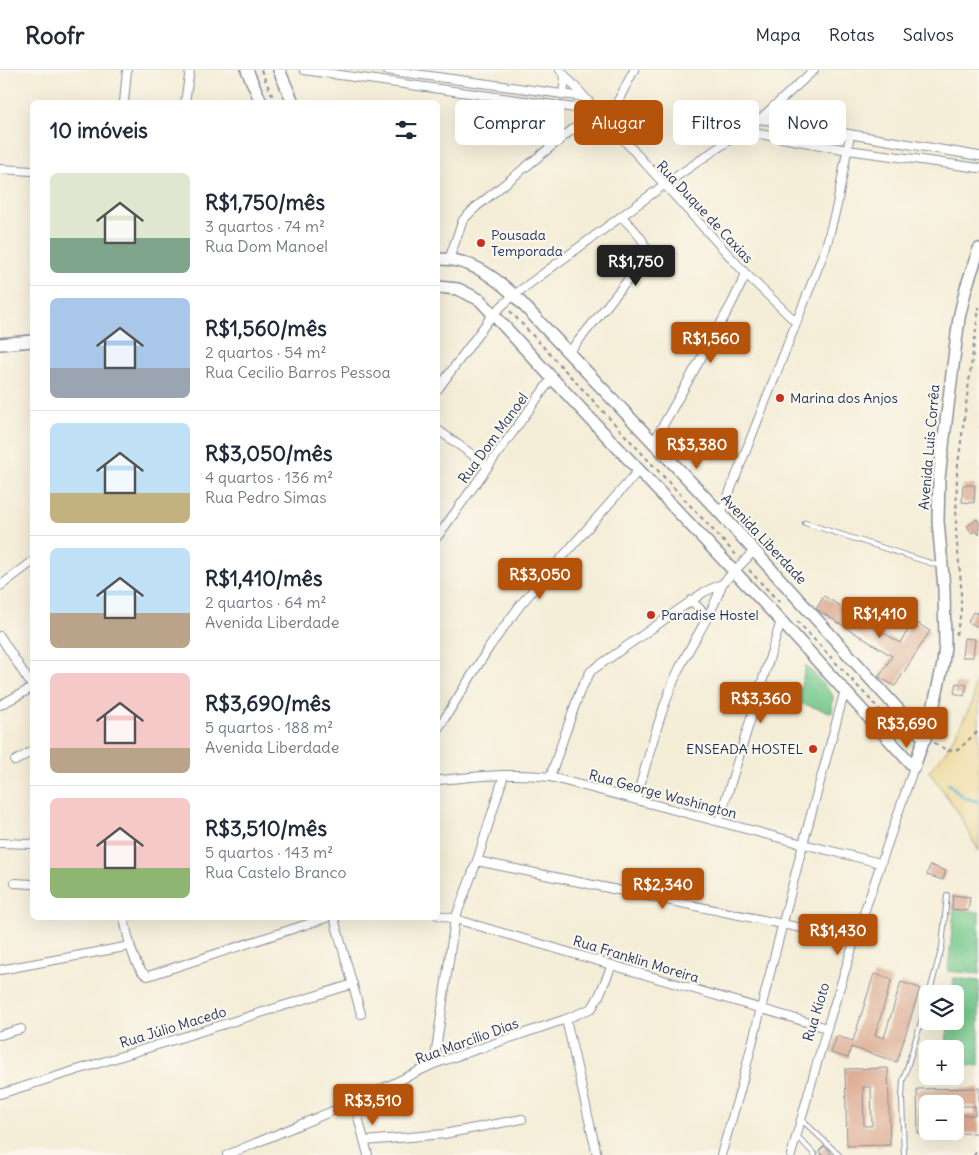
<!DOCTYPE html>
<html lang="pt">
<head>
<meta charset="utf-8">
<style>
	:root { --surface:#fff; --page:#f6f6f7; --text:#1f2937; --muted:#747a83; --line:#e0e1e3; --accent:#b45309 }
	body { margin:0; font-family:Delius,sans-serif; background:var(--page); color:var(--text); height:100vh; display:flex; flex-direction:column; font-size:19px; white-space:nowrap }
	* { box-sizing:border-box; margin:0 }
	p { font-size:16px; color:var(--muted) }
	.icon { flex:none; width:28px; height:28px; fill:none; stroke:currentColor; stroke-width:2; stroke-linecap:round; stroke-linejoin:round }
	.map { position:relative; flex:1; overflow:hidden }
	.drawer { position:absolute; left:30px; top:30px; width:410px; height:820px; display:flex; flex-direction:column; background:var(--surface); border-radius:8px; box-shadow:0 5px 20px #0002 }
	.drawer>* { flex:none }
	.hud { position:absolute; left:455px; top:30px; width:449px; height:45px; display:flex; gap:10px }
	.tools { position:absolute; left:919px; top:915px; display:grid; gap:10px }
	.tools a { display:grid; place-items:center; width:45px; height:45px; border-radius:8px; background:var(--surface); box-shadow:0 5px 20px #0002; font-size:25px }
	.price { position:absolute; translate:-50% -42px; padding:0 11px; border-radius:5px; background:var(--accent); color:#fff; font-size:16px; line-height:32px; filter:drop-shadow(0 1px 2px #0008) }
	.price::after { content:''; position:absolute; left:50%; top:30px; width:15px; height:11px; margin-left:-8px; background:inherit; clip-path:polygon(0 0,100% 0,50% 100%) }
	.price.selected { background:#222; color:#fff }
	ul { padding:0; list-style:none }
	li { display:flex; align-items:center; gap:15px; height:125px; padding:0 20px }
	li+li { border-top:1px solid var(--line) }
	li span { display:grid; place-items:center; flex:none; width:140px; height:100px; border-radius:8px; color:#555 }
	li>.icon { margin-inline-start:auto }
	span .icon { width:60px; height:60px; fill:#fffc; stroke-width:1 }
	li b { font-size:21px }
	h2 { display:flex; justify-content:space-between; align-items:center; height:60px; padding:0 20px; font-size:21px }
	.tag { padding:0 18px; border-radius:8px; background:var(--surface); box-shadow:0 5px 20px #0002; font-size:18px; line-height:45px }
	.tag.selected { background:var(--accent); color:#fff }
	header { display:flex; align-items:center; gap:30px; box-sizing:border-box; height:70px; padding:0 25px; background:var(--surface); border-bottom:1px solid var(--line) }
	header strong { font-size:24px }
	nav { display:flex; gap:28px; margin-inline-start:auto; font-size:18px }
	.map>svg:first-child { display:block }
	.green { fill:#74c88b; stroke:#487c74 }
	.sand { fill:#eeda9e; stroke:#84847e }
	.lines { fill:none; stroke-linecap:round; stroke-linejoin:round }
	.stream { stroke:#55b1d3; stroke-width:3 }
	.building { fill:#dcab91; fill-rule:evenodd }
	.lane-casing { stroke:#888e9a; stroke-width:6 }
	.street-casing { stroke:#888e9a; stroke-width:10 }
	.secondary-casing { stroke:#888e9a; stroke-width:14 }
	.path { stroke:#888e9a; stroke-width:2; stroke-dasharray:4 4; stroke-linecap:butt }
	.lane { stroke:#fff; stroke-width:4 }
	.street { stroke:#fff; stroke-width:8 }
	.secondary { stroke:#fff; stroke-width:11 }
	.poi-dot { fill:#c8321e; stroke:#fbf7ec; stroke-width:2 }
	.labels { text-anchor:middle; stroke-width:4.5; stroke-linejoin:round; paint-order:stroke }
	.street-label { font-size:14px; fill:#1b2f5e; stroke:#fbf7ec }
	.poi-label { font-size:14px; fill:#1b2f5e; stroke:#fbf7ec; text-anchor:start }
</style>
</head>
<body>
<header>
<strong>Roofr</strong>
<nav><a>Mapa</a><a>Rotas</a><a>Salvos</a></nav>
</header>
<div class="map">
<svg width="979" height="1085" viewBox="0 0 979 1085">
	<rect width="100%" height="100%" fill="#fbf7ec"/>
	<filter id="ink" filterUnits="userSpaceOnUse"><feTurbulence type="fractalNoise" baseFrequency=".02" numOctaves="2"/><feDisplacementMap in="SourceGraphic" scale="10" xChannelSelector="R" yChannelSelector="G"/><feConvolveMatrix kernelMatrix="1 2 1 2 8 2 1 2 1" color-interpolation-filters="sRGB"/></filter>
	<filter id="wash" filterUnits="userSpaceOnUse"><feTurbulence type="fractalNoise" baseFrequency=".0096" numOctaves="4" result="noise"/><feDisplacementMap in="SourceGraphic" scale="20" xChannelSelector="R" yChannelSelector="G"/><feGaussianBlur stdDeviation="1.12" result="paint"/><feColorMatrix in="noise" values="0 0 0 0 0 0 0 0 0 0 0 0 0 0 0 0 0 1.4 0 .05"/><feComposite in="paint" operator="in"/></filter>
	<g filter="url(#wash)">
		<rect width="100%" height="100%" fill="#f4edd7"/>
		<g class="green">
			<path d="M806,595l27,30 -1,18 -35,-11z"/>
			<path d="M954,839l25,3v62l-31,-3z"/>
			<path d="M954,908l25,3v85l-24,-3v-14h-10l4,-28h6v-27h-3z"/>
		</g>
		<path class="sand" d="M979,598v184l-21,-40 -29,-41 17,-20 27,-49 1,-15z"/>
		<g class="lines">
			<path class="stream" d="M948,713l15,14 16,5"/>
		</g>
		<g id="blocks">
			<g class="building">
				<path d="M963,415h12l-1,18 -12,-1z"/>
				<path d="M977,449l2,3v13l-3,-4 -4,2 -5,-7z"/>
				<path d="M824,526l76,47 14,-22 16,10 -35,55 -16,-9 13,-21 -76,-47z"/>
				<path d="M979,539v17l-1,1 -10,-5 5,-10 4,2z"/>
				<path d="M964,568l11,1 -2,18h-11z"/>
				<path d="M956,613l11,2 -3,11 -10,-3z"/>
				<path d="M930,795l16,6 -3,9 -16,-5z"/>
				<path d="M953,825l17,2 -2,14 -16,-2z"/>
				<path d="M874,904l18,5 -17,56 9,3 17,-56 19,6 -23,74 -46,-15 -3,11 -17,-5 6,-17 16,5z"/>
				<path d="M888,998l2,77 -43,1 -2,-77zM863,1017h8l1,39h-8z"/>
				<path d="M979,1018v45l-61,1 -1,-45zM928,1034h27v2h20v9h-20v16h-27z"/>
				<path d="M824,1076l8,9h-10l-3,-4z"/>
			</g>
		</g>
	</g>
	<g filter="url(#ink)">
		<use href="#blocks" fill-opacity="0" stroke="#888e9a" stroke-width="1"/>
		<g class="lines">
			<defs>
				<g id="lane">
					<path d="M805,453l135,43"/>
					<path d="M929,924l13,-47 5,-52"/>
					<path d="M801,1049l38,36"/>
					<path d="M797,1066l18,19"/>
					<path d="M904,1085l-2,-57 1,-17 25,-82"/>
				</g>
				<g id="street">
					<path d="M304,0l292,41"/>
					<path d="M386,0l198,27"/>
					<path d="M560,0l186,204 50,48"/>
					<path d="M563,25l2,-19"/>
					<path d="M124,32l3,-32"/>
					<path d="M185,32l5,-32"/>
					<path d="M760,49l219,37"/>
					<path d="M607,52l27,-52"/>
					<path d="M743,61l105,19 131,18"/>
					<path d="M0,99l32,2"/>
					<path d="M449,189l14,-39 13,-13 97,-78 24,-17"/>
					<path d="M568,283c26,-30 50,-62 76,-92 9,-16 -12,-33 -22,-44"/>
					<path d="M438,319l55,-75 21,-19 150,-110 96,-66 54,-49"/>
					<path d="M438,360l50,36"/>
					<path d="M653,373l78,-138 15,-31"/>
					<path d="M721,444l105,-267 11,-42 13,-70"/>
					<path d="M438,466l114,-158"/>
					<path d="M0,516l32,-24"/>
					<path d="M691,530l17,17"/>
					<path d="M0,566l32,50"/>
					<path d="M0,635l32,-17"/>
					<path d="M438,659l52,-83 31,-42 118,-134"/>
					<path d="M15,691l17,-10"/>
					<path d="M550,707l30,-86 11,-20 113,-79 18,-8 32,-33"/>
					<path d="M438,710c37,-3 74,-8 112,-3l253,67 77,19"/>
					<path d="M636,729c13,-43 24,-89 43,-130 14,-29 33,-54 43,-85"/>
					<path d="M719,751l62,-200"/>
					<path d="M0,773l32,1"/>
					<path d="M477,791l378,78"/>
					<path d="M15,813l17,1"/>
					<path d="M438,845l17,4 372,109"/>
					<path d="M124,848c3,14 9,52 24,58l178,-58"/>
					<path d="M334,848l27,96"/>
					<path d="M0,900l130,-24"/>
					<path d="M566,949l31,136"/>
					<path d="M0,965l21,-6"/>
					<path d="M434,994l21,-145 22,-58 27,-86"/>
					<path d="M0,1024l353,-110"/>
					<path d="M354,1032l14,53"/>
					<path d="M365,1071l79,-7 78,-15"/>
					<path d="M227,1085l127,-53 80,-38 132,-45 26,-11 7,-12 13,-31"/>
					<path d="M721,1085l19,-64 63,-247 42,-154"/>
					<path d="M791,1085l36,-127 28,-89 59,-172"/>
				</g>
				<g id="secondary">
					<path d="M247,0l14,32"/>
					<path d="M279,0l14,32"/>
					<path d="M438,189c30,-1 54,16 76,36l207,219 204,225"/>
					<path d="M438,217l20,2 22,11 72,78 229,243 133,146 17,-49 12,-54 2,-19 -1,-57 -6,-67 1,-43 20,-160 7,-30 13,-39"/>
					<path d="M0,274l32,-3"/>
				</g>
			</defs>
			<use href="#lane" class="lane-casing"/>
			<use href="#street" class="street-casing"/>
			<use href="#secondary" class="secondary-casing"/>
			<g class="path">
				<path d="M261,0l14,32"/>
				<path d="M510,241l228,246"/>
				<path d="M749,500l33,35"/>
				<path d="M797,551l109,117"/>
				<path d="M956,565l5,-22v-30l-5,-50 1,-61 22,-165"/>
				<path d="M934,673l14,8 11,-2 20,-19"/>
				<path d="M974,1085l5,-6"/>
			</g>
			<use href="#lane" class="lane"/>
			<use href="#street" class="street"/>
			<use href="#secondary" class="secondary"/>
		</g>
	</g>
	<g class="poi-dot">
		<circle cx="481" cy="173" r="5"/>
		<circle cx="780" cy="328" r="5"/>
		<circle cx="651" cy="545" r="5"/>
		<circle cx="813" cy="679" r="5"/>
	</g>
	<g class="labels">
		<g class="street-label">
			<text transform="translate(705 142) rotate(47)" y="5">Rua Duque de Caxias</text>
			<text transform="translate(493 368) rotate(-54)" y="5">Rua Dom Manoel</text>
			<text transform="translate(929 377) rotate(-85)" y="5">Avenida Luís Corrêa</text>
			<text transform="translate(764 469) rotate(47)" y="5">Avenida Liberdade</text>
			<text transform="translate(663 724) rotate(15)" y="5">Rua George Washington</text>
			<text transform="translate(636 889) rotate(17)" y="5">Rua Franklin Moreira</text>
			<text transform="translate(816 942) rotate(-73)" y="5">Rua Kioto</text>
			<text transform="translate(173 957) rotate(-17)" y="5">Rua Júlio Macedo</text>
			<text transform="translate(467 971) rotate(-20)" y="5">Rua Marcílio Dias</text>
		</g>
		<g class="poi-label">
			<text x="491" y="170">Pousada<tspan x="491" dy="16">Temporada</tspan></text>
			<text x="790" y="333">Marina dos Anjos</text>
			<text x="661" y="550">Paradise Hostel</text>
			<text x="803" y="684" text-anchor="end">ENSEADA HOSTEL</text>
		</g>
	</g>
</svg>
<div class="tools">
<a><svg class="icon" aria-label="layers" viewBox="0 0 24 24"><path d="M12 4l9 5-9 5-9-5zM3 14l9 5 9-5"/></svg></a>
<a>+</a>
<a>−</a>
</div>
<b class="price selected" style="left:636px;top:217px">R$1,750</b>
<b class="price" style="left:711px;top:294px">R$1,560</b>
<b class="price" style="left:697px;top:400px">R$3,380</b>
<b class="price" style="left:540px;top:530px">R$3,050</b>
<b class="price" style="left:880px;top:569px">R$1,410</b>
<b class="price" style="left:761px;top:654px">R$3,360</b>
<b class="price" style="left:907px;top:679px">R$3,690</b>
<b class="price" style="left:663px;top:840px">R$2,340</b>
<b class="price" style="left:838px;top:886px">R$1,430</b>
<b class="price" style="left:373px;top:1056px">R$3,510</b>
<div class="hud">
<a class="tag">Comprar</a>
<a class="tag selected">Alugar</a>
<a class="tag">Filtros</a>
<a class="tag">Novo</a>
</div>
<section class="drawer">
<h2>10 imóveis<svg class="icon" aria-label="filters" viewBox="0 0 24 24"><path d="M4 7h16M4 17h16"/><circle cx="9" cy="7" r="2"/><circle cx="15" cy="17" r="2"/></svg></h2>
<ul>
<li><span style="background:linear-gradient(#dfe7d0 65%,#7fa58c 0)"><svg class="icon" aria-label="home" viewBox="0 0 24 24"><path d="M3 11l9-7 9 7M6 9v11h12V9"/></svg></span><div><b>R$1,750/mês</b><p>3 quartos · 74 m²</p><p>Rua Dom Manoel</p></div></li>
<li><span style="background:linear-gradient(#a9c7e8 70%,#9aa5b1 0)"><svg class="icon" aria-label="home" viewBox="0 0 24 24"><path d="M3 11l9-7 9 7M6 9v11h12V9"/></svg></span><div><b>R$1,560/mês</b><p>2 quartos · 54 m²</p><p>Rua Cecilio Barros Pessoa</p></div></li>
<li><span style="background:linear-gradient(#bfe0f5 70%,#c2b280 0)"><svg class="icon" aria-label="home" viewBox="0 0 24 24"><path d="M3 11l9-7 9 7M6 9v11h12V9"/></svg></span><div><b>R$3,050/mês</b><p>4 quartos · 136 m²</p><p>Rua Pedro Simas</p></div></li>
<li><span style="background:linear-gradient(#bfe0f5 65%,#b9a48a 0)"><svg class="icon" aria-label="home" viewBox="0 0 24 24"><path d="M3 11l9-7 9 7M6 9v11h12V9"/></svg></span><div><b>R$1,410/mês</b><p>2 quartos · 64 m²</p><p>Avenida Liberdade</p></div></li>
<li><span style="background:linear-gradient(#f6c9c9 75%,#b9a48a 0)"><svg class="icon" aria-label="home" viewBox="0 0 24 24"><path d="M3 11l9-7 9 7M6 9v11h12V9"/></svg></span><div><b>R$3,690/mês</b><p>5 quartos · 188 m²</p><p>Avenida Liberdade</p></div></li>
<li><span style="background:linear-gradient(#f6c9c9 70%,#8fb573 0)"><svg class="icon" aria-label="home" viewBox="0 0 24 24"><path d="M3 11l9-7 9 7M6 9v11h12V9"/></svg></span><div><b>R$3,510/mês</b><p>5 quartos · 143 m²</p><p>Rua Castelo Branco</p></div></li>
</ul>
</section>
</div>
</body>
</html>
